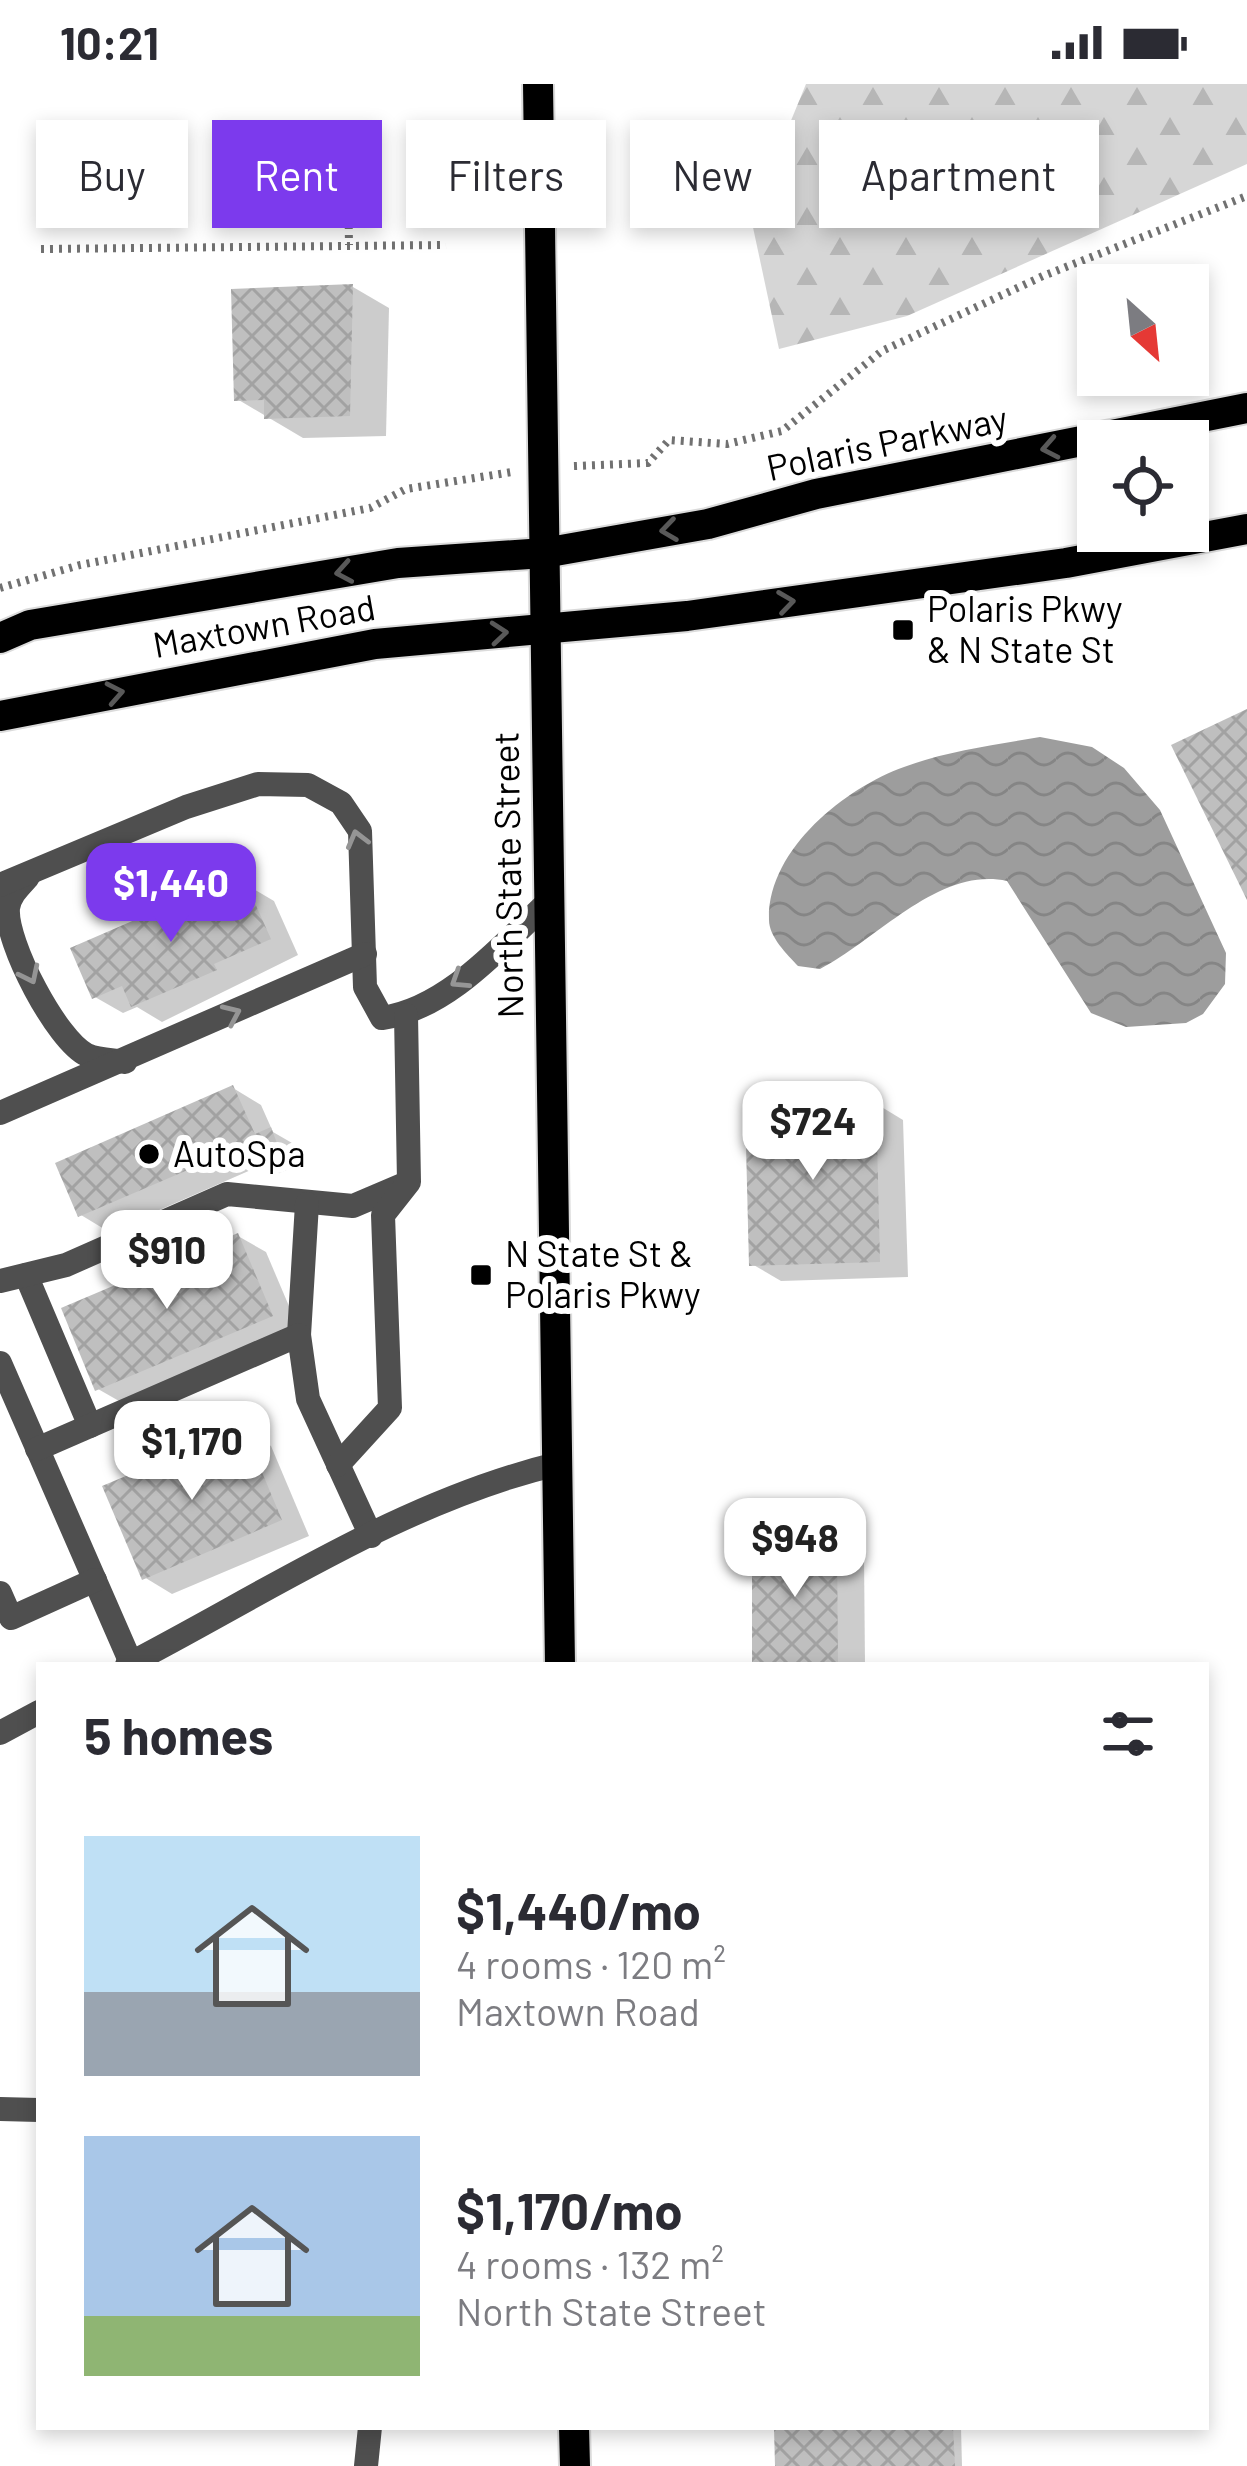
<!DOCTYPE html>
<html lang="en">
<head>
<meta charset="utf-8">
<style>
	:root { --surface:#fff; --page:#f2f2f3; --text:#2b2b33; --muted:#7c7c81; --accent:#7c3aed }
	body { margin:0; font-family:Barlow,sans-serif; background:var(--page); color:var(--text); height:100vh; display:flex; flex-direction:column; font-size:45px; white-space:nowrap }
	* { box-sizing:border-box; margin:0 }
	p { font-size:39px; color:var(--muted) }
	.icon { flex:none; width:66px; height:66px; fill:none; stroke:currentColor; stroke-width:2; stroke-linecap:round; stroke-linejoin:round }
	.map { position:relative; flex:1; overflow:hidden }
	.side { position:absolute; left:36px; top:1578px; width:1173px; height:768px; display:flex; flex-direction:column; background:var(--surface); border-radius:0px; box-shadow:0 6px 18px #0003 }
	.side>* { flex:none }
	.top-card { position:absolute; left:36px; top:36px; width:1176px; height:108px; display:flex; gap:24px }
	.needle { width:78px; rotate:153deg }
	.controls { position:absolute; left:1077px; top:180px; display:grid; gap:24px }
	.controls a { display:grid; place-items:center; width:132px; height:132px; border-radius:0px; background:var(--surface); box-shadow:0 6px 18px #0003; font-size:60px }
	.price { position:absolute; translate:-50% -102px; padding:0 27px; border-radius:24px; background:#fff; color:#222; font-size:39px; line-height:78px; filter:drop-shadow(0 3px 6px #0008) }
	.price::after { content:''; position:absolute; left:50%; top:72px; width:36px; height:27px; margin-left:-18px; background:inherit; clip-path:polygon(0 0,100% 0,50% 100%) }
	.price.current { background:var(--accent); color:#fff }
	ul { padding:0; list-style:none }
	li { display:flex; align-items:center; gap:36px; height:300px; padding:0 48px }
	li span { display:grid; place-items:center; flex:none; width:336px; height:240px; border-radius:0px; color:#555 }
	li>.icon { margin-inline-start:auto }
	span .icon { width:144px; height:144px; fill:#fffc; stroke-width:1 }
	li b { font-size:51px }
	h2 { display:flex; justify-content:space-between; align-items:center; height:144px; padding:0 48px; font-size:51px }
	.chip { padding:0 42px; border-radius:0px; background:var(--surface); box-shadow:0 6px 18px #0003; font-size:42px; line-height:108px }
	.chip.current { background:var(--accent); color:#fff }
	.status { display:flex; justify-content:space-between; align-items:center; height:84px; padding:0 60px; background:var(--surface); direction:ltr }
	.status svg { height:33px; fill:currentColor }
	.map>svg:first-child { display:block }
	.forest { fill:url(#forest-firs) }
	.water { fill:url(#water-waves) }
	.shadow { fill:#0003 }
	.building { fill:url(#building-cross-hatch) }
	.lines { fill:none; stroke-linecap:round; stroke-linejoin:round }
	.primary-casing { stroke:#dbdbdb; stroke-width:34 }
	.path { stroke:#717171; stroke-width:8; stroke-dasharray:3 6; stroke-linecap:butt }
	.lane { stroke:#4f4f4f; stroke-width:24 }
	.primary { stroke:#000; stroke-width:30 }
	.oneway { stroke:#595959 }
	.oneway2 { stroke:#959595 }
	.poi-dot { fill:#000; stroke:#fff; stroke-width:4.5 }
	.labels { text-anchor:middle; stroke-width:12; stroke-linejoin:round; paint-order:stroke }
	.street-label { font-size:36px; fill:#000; stroke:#fff }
	.poi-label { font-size:36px; fill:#000; stroke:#fff; text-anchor:start }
</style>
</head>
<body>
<div class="status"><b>10:21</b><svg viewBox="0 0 49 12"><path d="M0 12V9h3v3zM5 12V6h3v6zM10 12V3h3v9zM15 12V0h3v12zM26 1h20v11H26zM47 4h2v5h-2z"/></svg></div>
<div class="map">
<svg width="1247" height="2382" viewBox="0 0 1247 2382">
	<defs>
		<pattern id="forest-firs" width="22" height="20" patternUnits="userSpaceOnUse" patternTransform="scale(3)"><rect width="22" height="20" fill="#d6d6d6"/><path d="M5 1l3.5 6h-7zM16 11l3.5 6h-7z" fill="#b6b6b6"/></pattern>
		<pattern id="water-waves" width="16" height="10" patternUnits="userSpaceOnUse" patternTransform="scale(3)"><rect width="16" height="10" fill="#9d9d9d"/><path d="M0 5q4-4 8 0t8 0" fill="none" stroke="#858585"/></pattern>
		<pattern id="building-cross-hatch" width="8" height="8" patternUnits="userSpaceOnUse" patternTransform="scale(3)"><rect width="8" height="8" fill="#bfbfbf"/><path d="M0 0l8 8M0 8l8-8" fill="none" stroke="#a2a2a2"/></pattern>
	</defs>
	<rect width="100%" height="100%" fill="#fff"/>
	<path class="forest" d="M806,0h441v80l-340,152 -128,33 -28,-131z"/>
	<path class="water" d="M1040,653l52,10 32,21 36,42 66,143 -1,31 -22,30 -17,9 -60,4 -35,-14 -84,-132c-68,-15 -129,58 -187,88l-22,-3c-11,-12 -29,-29 -29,-46 -2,-70 76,-132 135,-153 43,-16 91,-22 136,-30z"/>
	<g class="shadow">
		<path d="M353,203l36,21 -3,128 -83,2 -66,-39z"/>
		<path d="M245,800l29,17 24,54 -136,67 -25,-15 -14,6 -28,-16 94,-98 10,6z"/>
		<path d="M233,1004l28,17 12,27 26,15 6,15 -30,13 -15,-9 -151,66 -28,-17z"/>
		<path d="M875,1019l28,17 5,157 -127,4 -29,-17z"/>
		<path d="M238,1152l28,16 34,80 -174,73 -28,-16z"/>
		<path d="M242,1346l29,16 38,90 -137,58 -28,-17z"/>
		<path d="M836,1454l28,17 1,110h-110z"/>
		<path d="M792,2343h169l1,39h-184z"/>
	</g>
	<g class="building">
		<path d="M353,200l-3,132 -86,3v-19l-30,1 -3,-112z"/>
		<path d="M1247,625v191l-76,-155z"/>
		<path d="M245,797l26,58 -57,25 3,6 -86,37 -9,-21 -30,13 -22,-51 120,-52 3,8z"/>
		<path d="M233,1001l22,49 16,-7 7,19 -34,15 -5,-13 -161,69 -23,-54z"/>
		<path d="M876,1016l4,162 -131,4 -4,-161z"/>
		<path d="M238,1149l35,83 -178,75 -34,-83z"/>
		<path d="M243,1343l39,93 -140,60 -40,-94z"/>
		<path d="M837,1451l1,130h-86v-129z"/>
		<path d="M953,2343l2,39h-180l-1,-38z"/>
	</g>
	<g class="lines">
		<defs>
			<g id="primary">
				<path d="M538,0l22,1581"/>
				<path d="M0,554l30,-13 368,-62 146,-10 164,-29 108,-30 431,-86"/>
				<path d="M0,632l375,-72 312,-28 379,-53 181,-34"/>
				<path d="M574,2343l1,39"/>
			</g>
		</defs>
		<use href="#primary" class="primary-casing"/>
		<g class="path">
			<path d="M348,97l1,64"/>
			<path d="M41,165l405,-4"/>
			<path d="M574,382l74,-3 21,-23 58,4 55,-13 100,-80 161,-75 204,-80"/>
			<path d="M0,504l80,-23 290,-57 36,-19 106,-17"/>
		</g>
		<g class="lane">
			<path d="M28,793c-9,10 -18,18 -20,31 -3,34 49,133 79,147 10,5 27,5 38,7"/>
			<path d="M0,801l186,-78 72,-23 50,1 33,18 19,28 5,156 17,31c65,-9 119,-72 165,-115"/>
			<path d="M0,1029l365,-159"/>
			<path d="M26,1191l64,151"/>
			<path d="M0,1197l66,-16 161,-71 126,12 54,-23"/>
			<path d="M299,1251l8,-131"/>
			<path d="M0,1279l131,300"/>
			<path d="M37,1365l262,-114 9,64 63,137"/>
			<path d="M338,1381l52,-57 -7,-193 26,-33 -3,-167"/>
			<path d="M0,1509l11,25 84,-38"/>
			<path d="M127,1581c139,-72 276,-164 430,-201"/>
			<path d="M0,1649l39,-21"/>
			<path d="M0,2025l39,1"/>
			<path d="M366,2382l4,-39"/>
		</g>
		<use href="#primary" class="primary"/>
	</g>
	<defs><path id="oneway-chevron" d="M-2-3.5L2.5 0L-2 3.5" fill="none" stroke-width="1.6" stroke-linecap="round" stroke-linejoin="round" transform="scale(3)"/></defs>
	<g class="oneway">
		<use href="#oneway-chevron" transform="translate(1050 364) rotate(169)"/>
		<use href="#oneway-chevron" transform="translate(669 446) rotate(172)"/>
		<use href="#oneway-chevron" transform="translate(344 488) rotate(170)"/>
		<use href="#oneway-chevron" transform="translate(786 518) rotate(-8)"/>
		<use href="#oneway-chevron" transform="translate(499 549) rotate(-5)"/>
		<use href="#oneway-chevron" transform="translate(115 609) rotate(-11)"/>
	</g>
	<g class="oneway2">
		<use href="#oneway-chevron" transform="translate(357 755) rotate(-105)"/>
		<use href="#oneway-chevron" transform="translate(30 891) rotate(64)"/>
		<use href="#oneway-chevron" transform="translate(459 896) rotate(147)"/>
		<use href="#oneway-chevron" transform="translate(232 930) rotate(-24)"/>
	</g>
	<g class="poi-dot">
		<rect x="891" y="534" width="24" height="24" rx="6"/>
		<circle cx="149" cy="1070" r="12"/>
		<rect x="469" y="1179" width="24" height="24" rx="6"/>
	</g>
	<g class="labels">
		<g class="street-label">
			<text transform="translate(887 359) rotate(-12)" y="13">Polaris Parkway</text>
			<text transform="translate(264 542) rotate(-10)" y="13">Maxtown Road</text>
			<text transform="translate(508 791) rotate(-91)" y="13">North State Street</text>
		</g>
		<g class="poi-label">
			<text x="927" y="538">Polaris Pkwy<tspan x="927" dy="41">&amp; N State St</tspan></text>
			<text x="173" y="1083">AutoSpa</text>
			<text x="505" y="1183">N State St &amp;<tspan x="505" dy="41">Polaris Pkwy</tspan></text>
		</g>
	</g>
</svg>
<div class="controls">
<a><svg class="needle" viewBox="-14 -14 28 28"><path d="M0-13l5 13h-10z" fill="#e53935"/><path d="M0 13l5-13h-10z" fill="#7c7c81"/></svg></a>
<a><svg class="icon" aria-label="locate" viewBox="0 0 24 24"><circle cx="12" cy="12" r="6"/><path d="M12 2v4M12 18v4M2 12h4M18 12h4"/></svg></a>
</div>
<b class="price current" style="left:171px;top:861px">$1,440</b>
<b class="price" style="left:813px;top:1099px">$724</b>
<b class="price" style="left:167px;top:1228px">$910</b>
<b class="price" style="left:192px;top:1419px">$1,170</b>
<b class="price" style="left:795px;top:1516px">$948</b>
<div class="top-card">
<a class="chip">Buy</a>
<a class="chip current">Rent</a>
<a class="chip">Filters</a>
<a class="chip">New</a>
<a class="chip">Apartment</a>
</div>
<section class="side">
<h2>5 homes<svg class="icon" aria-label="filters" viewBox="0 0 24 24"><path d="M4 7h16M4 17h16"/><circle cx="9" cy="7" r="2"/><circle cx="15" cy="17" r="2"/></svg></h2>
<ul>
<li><span style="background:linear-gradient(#bfe0f5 65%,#9aa5b1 0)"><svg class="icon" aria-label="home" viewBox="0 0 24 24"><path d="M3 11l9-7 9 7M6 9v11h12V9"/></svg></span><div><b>$1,440/mo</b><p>4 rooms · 120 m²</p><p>Maxtown Road</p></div></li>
<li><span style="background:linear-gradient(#a9c7e8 75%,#8fb573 0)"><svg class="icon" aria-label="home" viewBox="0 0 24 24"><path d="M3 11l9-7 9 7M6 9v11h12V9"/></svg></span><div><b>$1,170/mo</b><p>4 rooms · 132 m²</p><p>North State Street</p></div></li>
</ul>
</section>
</div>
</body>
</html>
